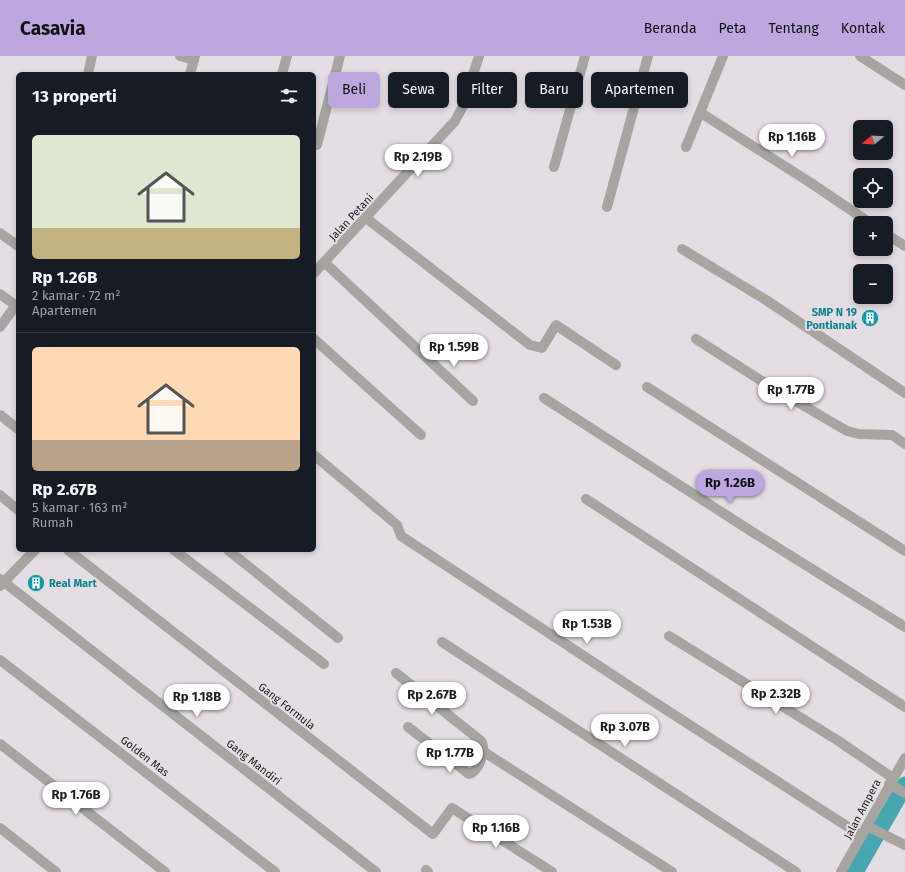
<!DOCTYPE html>
<html lang="id">
<head>
<meta charset="utf-8">
<style>
	:root { --surface:#171b24; --page:#20242c; --text:#f1f3f6; --muted:#9ea1a6; --line:#363941; --accent:#bca7df }
	body { margin:0; font-family:"Fira Sans",sans-serif; background:var(--page); color:var(--text); height:100vh; display:flex; flex-direction:column; font-size:15px; white-space:nowrap }
	* { box-sizing:border-box; margin:0 }
	p { font-size:13px; color:var(--muted) }
	.icon { flex:none; width:22px; height:22px; fill:none; stroke:currentColor; stroke-width:2; stroke-linecap:round; stroke-linejoin:round }
	.map { position:relative; flex:1; overflow:hidden }
	.sheet { position:absolute; left:16px; top:16px; width:300px; height:480px; display:flex; flex-direction:column; background:var(--surface); border-radius:6px; box-shadow:0 2px 6px #0003 }
	.sheet>* { flex:none }
	.banner { position:absolute; left:328px; top:16px; width:380px; height:36px; display:flex; gap:8px }
	.needle { width:26px; rotate:252deg }
	.controls { position:absolute; left:853px; top:64px; display:grid; gap:8px }
	.controls a { display:grid; place-items:center; width:40px; height:40px; border-radius:6px; background:var(--surface); box-shadow:0 2px 6px #0003; font-size:20px }
	.price { position:absolute; translate:-50% -34px; padding:0 9px; border-radius:14px; background:#fff; color:#222; font-size:13px; line-height:26px; filter:drop-shadow(0 1px 2px #0008) }
	.price::after { content:''; position:absolute; left:50%; top:24px; width:12px; height:9px; margin-left:-6px; background:inherit; clip-path:polygon(0 0,100% 0,50% 100%) }
	.price.on { background:var(--accent); color:#111 }
	ul { padding:0; list-style:none }
	li { display:grid; align-content:center; gap:8px; height:212px; padding:0 16px }
	li+li { border-top:1px solid var(--line) }
	li span { display:grid; place-items:center; height:124px; border-radius:6px; color:#555 }
	li>.icon { margin-inline-start:auto }
	span .icon { width:72px; height:72px; fill:#fffc; stroke-width:1 }
	li b { font-size:17px }
	h2 { display:flex; justify-content:space-between; align-items:center; height:48px; padding:0 16px; font-size:17px }
	.pill { padding:0 14px; border-radius:6px; background:var(--surface); box-shadow:0 2px 6px #0003; font-size:14px; line-height:36px }
	.pill.on { background:var(--accent); color:#111 }
	header { display:flex; align-items:center; gap:24px; box-sizing:border-box; height:56px; padding:0 20px; background:var(--accent); color:#111 }
	header strong { font-size:19px }
	nav { display:flex; gap:22px; margin-inline-start:auto; font-size:14px }
	.map>svg:first-child { display:block }
	.lines { fill:none; stroke-linecap:round; stroke-linejoin:round }
	.river { stroke:#47a7af; stroke-width:17 }
	.minor { stroke:#a7a5a1; stroke-width:10 }
	.labels { text-anchor:middle; stroke-width:4; stroke-linejoin:round; paint-order:stroke }
	.street-label { font-size:11px; fill:#1d1a1d; stroke:#e5dde4 }
	.culture-label { font-size:11px; font-weight:bold; fill:#0d838f; stroke:#e5dde4; text-anchor:end }
</style>
</head>
<body>
<header>
<strong>Casavia</strong>
<nav><a>Beranda</a><a>Peta</a><a>Tentang</a><a>Kontak</a></nav>
</header>
<div class="map">
<svg width="905" height="816" viewBox="0 0 905 816">
	<rect width="100%" height="100%" fill="#e5dde4"/>
	<g class="lines">
		<path class="river" d="M855,816l50,-87"/>
		<g class="minor">
			<path d="M180,0l14,4"/>
			<path d="M860,0l45,29"/>
			<path d="M88,18l4,-18"/>
			<path d="M190,18l5,-18"/>
			<path d="M282,18l5,-18"/>
			<path d="M701,57l110,70 59,40"/>
			<path d="M317,89l23,-89"/>
			<path d="M686,91l37,-91"/>
			<path d="M554,111l31,-111"/>
			<path d="M607,151l41,-151"/>
			<path d="M366,162l164,127 12,3 14,-23 60,40"/>
			<path d="M0,177l18,13"/>
			<path d="M886,178l19,12"/>
			<path d="M682,193l84,51 139,93"/>
			<path d="M324,206l149,139"/>
			<path d="M314,217l141,-152 8,-15 16,-50"/>
			<path d="M0,238l18,13"/>
			<path d="M0,271l16,-22"/>
			<path d="M314,283l107,96"/>
			<path d="M696,283l69,44 82,48 12,3 33,1 13,9"/>
			<path d="M647,331l258,164"/>
			<path d="M544,342l210,135 151,94"/>
			<path d="M0,359l18,14"/>
			<path d="M314,399l83,70 4,11 233,153 228,147"/>
			<path d="M0,439l18,15"/>
			<path d="M586,443l319,208"/>
			<path d="M68,494l365,284 19,-26 100,64"/>
			<path d="M174,494l150,114"/>
			<path d="M228,494l110,88"/>
			<path d="M0,523l376,293"/>
			<path d="M0,530l35,-36"/>
			<path d="M669,580l168,104 56,38"/>
			<path d="M442,586l354,230"/>
			<path d="M0,604l275,212"/>
			<path d="M396,617l85,68c6,9 -2,30 -12,33l-61,-47"/>
			<path d="M0,688l165,128"/>
			<path d="M484,696l188,120"/>
			<path d="M889,728l16,9"/>
			<path d="M867,770l38,19"/>
			<path d="M0,772l56,44"/>
			<path d="M426,814l2,2"/>
			<path d="M841,816l64,-114"/>
		</g>
	</g>
	<defs>
		<symbol id="building-disc" viewBox="-11 -11 22 22"><circle r="9.5" fill="#0f9aa8" stroke="#e5dde4"/><path d="M-4-6H4V6H1V3H-1V6H-4ZM-2.5-4.3h1.7v1.8h-1.7ZM.8-4.3h1.7v1.8H.8ZM-2.5-1h1.7V.8h-1.7ZM.8-1h1.7V.8H.8Z" fill="#fff"/></symbol>
	</defs>
	<g fill-rule="evenodd">
		<use href="#building-disc" x="860" y="252" width="20" height="20"/>
		<use href="#building-disc" x="26" y="517" width="20" height="20"/>
	</g>
	<g class="labels">
		<g class="street-label">
			<text transform="translate(351 161) rotate(-47)" y="4">Jalan Petani</text>
			<text transform="translate(287 650) rotate(38)" y="4">Gang Formula</text>
			<text transform="translate(145 700) rotate(38)" y="4">Golden Mas</text>
			<text transform="translate(254 706) rotate(38)" y="4">Gang Mandiri</text>
			<text transform="translate(862 753) rotate(-62)" y="4">Jalan Ampera</text>
		</g>
		<g class="culture-label">
			<text x="857" y="260">SMP N 19<tspan x="857" dy="13">Pontianak</tspan></text>
			<text x="49" y="531" text-anchor="start">Real Mart</text>
		</g>
	</g>
</svg>
<div class="controls">
<a><svg class="needle" viewBox="-14 -14 28 28"><path d="M0-13l5 13h-10z" fill="#e53935"/><path d="M0 13l5-13h-10z" fill="#9ea1a6"/></svg></a>
<a><svg class="icon" aria-label="locate" viewBox="0 0 24 24"><circle cx="12" cy="12" r="6"/><path d="M12 2v4M12 18v4M2 12h4M18 12h4"/></svg></a>
<a>+</a>
<a>−</a>
</div>
<b class="price" style="left:792px;top:102px">Rp 1.16B</b>
<b class="price" style="left:418px;top:122px">Rp 2.19B</b>
<b class="price" style="left:454px;top:312px">Rp 1.59B</b>
<b class="price" style="left:791px;top:355px">Rp 1.77B</b>
<b class="price on" style="left:730px;top:448px">Rp 1.26B</b>
<b class="price" style="left:587px;top:589px">Rp 1.53B</b>
<b class="price" style="left:776px;top:659px">Rp 2.32B</b>
<b class="price" style="left:432px;top:660px">Rp 2.67B</b>
<b class="price" style="left:197px;top:662px">Rp 1.18B</b>
<b class="price" style="left:625px;top:692px">Rp 3.07B</b>
<b class="price" style="left:450px;top:718px">Rp 1.77B</b>
<b class="price" style="left:76px;top:760px">Rp 1.76B</b>
<b class="price" style="left:496px;top:793px">Rp 1.16B</b>
<div class="banner">
<a class="pill on">Beli</a>
<a class="pill">Sewa</a>
<a class="pill">Filter</a>
<a class="pill">Baru</a>
<a class="pill">Apartemen</a>
</div>
<section class="sheet">
<h2>13 properti<svg class="icon" aria-label="filters" viewBox="0 0 24 24"><path d="M4 7h16M4 17h16"/><circle cx="9" cy="7" r="2"/><circle cx="15" cy="17" r="2"/></svg></h2>
<ul>
<li><span style="background:linear-gradient(#dfe7d0 75%,#c2b280 0)"><svg class="icon" aria-label="home" viewBox="0 0 24 24"><path d="M3 11l9-7 9 7M6 9v11h12V9"/></svg></span><div><b>Rp 1.26B</b><p>2 kamar · 72 m²</p><p>Apartemen</p></div></li>
<li><span style="background:linear-gradient(#ffd9b3 75%,#b9a48a 0)"><svg class="icon" aria-label="home" viewBox="0 0 24 24"><path d="M3 11l9-7 9 7M6 9v11h12V9"/></svg></span><div><b>Rp 2.67B</b><p>5 kamar · 163 m²</p><p>Rumah</p></div></li>
</ul>
</section>
</div>
</body>
</html>
